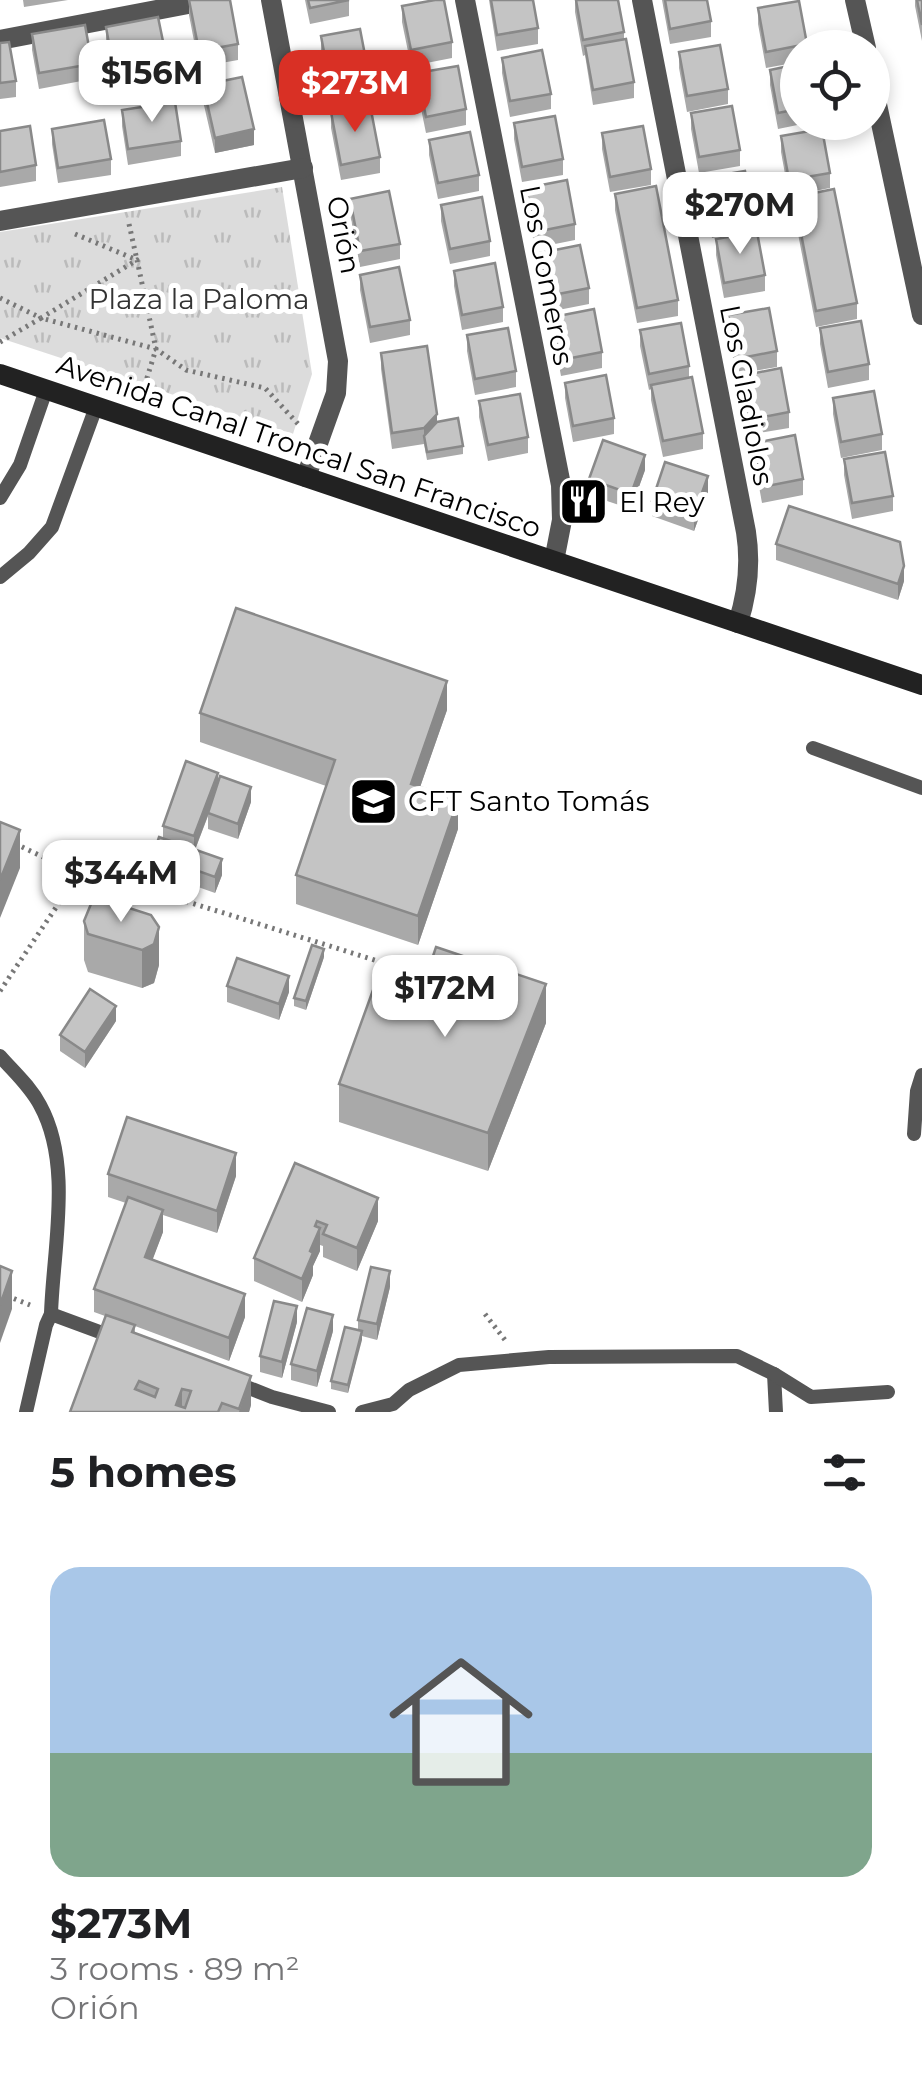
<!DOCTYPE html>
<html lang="en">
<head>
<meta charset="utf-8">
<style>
	:root { --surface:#fff; --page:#f6f6f6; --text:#202124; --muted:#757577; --accent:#d93025 }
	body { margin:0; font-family:Montserrat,sans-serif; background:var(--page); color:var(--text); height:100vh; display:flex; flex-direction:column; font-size:38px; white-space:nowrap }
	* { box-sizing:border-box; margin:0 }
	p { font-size:32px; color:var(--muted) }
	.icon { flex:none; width:55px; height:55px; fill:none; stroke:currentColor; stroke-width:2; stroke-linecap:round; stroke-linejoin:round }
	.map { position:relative; height:1412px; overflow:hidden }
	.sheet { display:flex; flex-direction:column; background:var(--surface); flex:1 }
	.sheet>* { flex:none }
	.controls { position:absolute; left:780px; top:30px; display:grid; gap:20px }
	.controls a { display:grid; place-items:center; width:110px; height:110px; border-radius:50%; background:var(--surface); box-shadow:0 5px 15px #0003; font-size:50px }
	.price { position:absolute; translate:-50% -85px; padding:0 22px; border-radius:20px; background:#fff; color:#222; font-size:32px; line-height:65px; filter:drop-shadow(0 2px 5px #0008) }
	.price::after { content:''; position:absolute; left:50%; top:60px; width:30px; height:22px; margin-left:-15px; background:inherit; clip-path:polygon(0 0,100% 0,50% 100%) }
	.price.selected { background:var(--accent); color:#fff }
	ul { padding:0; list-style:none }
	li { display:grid; align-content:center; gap:20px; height:530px; padding:0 50px }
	li span { display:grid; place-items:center; height:310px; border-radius:30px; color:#555 }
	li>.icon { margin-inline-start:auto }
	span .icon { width:180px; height:180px; fill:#fffc; stroke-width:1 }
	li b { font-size:42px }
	h2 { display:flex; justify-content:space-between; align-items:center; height:120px; padding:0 50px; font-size:42px }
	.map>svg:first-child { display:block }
	.park { fill:url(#park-tufts) }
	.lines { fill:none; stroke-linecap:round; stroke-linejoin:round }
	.path { stroke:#777; stroke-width:5; stroke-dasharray:2.5 5; stroke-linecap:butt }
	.service { stroke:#555; stroke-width:14 }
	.minor { stroke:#555; stroke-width:20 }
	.tertiary { stroke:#555; stroke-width:20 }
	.secondary { stroke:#222; stroke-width:20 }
	.wall { fill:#a9a9a9 }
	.shaded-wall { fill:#898989 }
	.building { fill:#c4c4c4; stroke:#898989; stroke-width:2.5; fill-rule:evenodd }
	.labels { text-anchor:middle; stroke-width:10; stroke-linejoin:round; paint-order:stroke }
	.street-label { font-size:28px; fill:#000; stroke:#fff }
	.park-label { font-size:28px; fill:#333; stroke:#fff }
	.poi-label { font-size:28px; fill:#000; stroke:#fff; text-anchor:start }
</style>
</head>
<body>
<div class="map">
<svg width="922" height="1412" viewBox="0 0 922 1412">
	<defs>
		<pattern id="park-tufts" width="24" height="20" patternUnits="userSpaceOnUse" patternTransform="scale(2.5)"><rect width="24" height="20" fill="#dcdcdc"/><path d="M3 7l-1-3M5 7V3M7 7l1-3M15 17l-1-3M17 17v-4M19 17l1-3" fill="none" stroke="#bbb"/></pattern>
	</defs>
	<rect width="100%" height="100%" fill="#fff"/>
	<path class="park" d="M282,187l30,187 -19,60 -293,-96v-106z"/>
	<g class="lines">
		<g class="path">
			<path d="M129,224l8,36"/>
			<path d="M75,234l62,26"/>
			<path d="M0,298l41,20 96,-58 19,89 30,21 79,18 34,37"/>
			<path d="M0,342l41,-24 115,31 -15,48"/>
			<path d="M61,886h76l292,91"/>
			<path d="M0,991l59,-88 2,-17 -4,-17 -12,-11 -27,-13"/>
			<path d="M0,1293l30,12"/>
			<path d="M485,1314l20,26"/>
		</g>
		<g class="service">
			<path d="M0,498l20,-33 26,-75"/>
			<path d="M0,577l29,-24 23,-26 44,-120"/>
			<path d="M813,748l109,40"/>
			<path d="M0,1056c14,16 30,30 40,49 33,60 13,143 11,209l-5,11 -20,87"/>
			<path d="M914,1134l3,-43 5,-16"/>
			<path d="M51,1314l65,24"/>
			<path d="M774,1374l2,38"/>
			<path d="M234,1382l38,15 57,15"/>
			<path d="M362,1412l31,-8 16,-14 50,-25 90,-8 188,-1 37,18 37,23 77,-5"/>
		</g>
		<g class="minor">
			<path d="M271,0l67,361 -2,32 -30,84"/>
			<path d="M465,0l96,485 1,35 -8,41"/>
			<path d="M642,0l104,532c5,32 2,60 -8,91"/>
			<path d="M0,40l209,-40"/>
			<path d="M0,221l303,-53"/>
		</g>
		<g class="tertiary">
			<path d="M855,0l11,48"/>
			<path d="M872,81l50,234"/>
		</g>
		<path class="secondary" d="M0,374l922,311"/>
	</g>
	<g class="wall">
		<path d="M23,0h45l-44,7z"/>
		<path d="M189,0l49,44v16l-39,7 -10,-52z"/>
		<path d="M305,0h44v16l-39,8z"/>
		<path d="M489,0h44l5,28v16l-41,7z"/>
		<path d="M575,0l49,32v7l10,43v16l-41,7 -8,-50 -2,1 -8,-44z"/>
		<path d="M662,0h45l4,21v16l-41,7z"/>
		<path d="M915,0h7v41l-7,-35z"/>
		<path d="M402,6l50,36v16l-41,8 -9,-44z"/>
		<path d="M758,8l49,36v4h-9v14l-32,6 -8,-44z"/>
		<path d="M106,27l60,29v16l-53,9 -7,-39z"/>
		<path d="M32,34l60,30v15l-53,10 -7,-39z"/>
		<path d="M321,36l49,45v16l-39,7 -10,-52z"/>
		<path d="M0,43l16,38v16l-16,2z"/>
		<path d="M679,52l49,37v15l-41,8 -8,-44z"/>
		<path d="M502,58l49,36v15l-41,8 -8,-44z"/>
		<path d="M798,64v58h14l-34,7 -8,-44v-15z"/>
		<path d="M417,73l49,36v16l-40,8 -9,-44z"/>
		<path d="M203,85l51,60 -39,8 -12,-52z"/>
		<path d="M122,110l59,31v15l-53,9 -6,-39z"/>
		<path d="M331,112l49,45v16l-39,7 -10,-52z"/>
		<path d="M691,113l49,37v16l-41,7 -8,-44z"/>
		<path d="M514,123l49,36v16l-41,7 -8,-43z"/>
		<path d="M52,129l59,30v16l-53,8 -6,-39z"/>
		<path d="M0,131l36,34v16l-36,6z"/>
		<path d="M602,133l49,36v16l-41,7 -8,-43z"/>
		<path d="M781,136l49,37v15l-41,8 -8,-44z"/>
		<path d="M429,140l50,35v16l-41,8 -9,-44z"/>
		<path d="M704,178l49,36v16l-41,8 -8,-44z"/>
		<path d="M526,188l49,36v16l-40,8 -9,-44z"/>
		<path d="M615,194l63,106v16l-41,7 -22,-113z"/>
		<path d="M794,197l63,106v16l-41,8 -22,-114z"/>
		<path d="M350,199l50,45v15l-40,8 -10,-53z"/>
		<path d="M441,205l49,36v15l-40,8 -9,-43z"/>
		<path d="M716,239l49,36v16l-41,7 -8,-43z"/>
		<path d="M540,253l49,35v16l-41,8 -8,-43z"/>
		<path d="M454,271l49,36v15l-41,8 -8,-44z"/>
		<path d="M360,275l50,45v15l-40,8 -10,-53z"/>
		<path d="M728,315l49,36v16l-41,7 -8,-43z"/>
		<path d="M553,317l49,35v16l-41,8 -8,-44z"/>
		<path d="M820,328l49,36v16l-41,8 -8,-44z"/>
		<path d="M640,330l49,36v11l14,56v16l-40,8 -12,-57v-11l-2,1 -9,-44z"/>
		<path d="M467,335l49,36v16l-41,8 -8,-44z"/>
		<path d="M381,353l56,69 26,24v8l-36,6 -3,-16 -32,5 -11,-80z"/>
		<path d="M740,376l49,36v16l-41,7 -8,-43z"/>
		<path d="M565,383l49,35v16l-41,8 -8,-44z"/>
		<path d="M833,398l49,36v16l-41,8 -8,-44z"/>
		<path d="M479,401l49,36v16l-40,8 -9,-44z"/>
		<path d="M754,443l49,36v16l-41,8 -8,-44z"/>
		<path d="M844,459l49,37v15l-41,8 -8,-44z"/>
		<path d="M645,470l-14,39 -42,-14v-16z"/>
		<path d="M708,492l-14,39 -42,-15v-15z"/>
		<path d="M776,544l128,37 -6,19 -122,-40z"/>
		<path d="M447,710l-27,77 38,42 -40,116 -122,-41v-29l30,-89 -126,-44v-29z"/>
		<path d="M218,784l33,18 -13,37 -30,-10v-13l-13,34 27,25 -7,18 -62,-22v-16l10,-16v-13z"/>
		<path d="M91,904l68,61 -5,18 -12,5 -54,-16 -4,-12v-39z"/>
		<path d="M324,957l-18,53 -12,-4v-8z"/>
		<path d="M227,986l62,6 -10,28 -52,-18z"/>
		<path d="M421,992l125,31 -58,148 -149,-49v-38z"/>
		<path d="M116,1021l-31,47 -25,-17v-16z"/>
		<path d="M295,1163l83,58 -21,50 -34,-14v-11l-3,-1v6l-7,15v9l-11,27 -48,-21v-23z"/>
		<path d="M108,1174l128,2 -19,57 -54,-18v17l-11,28 93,57 -16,44 -94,-35v7l116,72 -2,7h-179l35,-96 -11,-4v-23l32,-86 -18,-6z"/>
		<path d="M390,1287l-13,53 -15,-4 -14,57 -17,-4v-8l27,-50v-11z"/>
		<path d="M297,1322l-15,56 -22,-6v-16z"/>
		<path d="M333,1331l-16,56 -26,-7v-16z"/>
	</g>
	<g class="shaded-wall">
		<path d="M254,129v16l-39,8v-15z"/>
		<path d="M437,414v16l-13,6v-8z"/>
		<path d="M645,455v15l-14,39v-15z"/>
		<path d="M708,476v16l-14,39v-16z"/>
		<path d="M904,566v15l-6,19v-16z"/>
		<path d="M447,681v29l-36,103v-29z"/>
		<path d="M218,773v16l-24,63v-16z"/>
		<path d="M251,787v15l-13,37v-15z"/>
		<path d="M458,800v29l-40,116v-29z"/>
		<path d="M20,830v38l-20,50v-38z"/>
		<path d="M222,859v16l-7,18v-16z"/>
		<path d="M159,927v38l-5,18 -12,5v-38z"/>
		<path d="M324,949v8l-18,53v-9z"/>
		<path d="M289,976v16l-10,28v-16z"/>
		<path d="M546,984v39l-58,148v-38z"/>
		<path d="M116,1006v15l-31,47v-16z"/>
		<path d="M236,1153v23l-19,57v-22z"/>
		<path d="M378,1198v23l-21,50v-23z"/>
		<path d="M163,1210v22l-18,48v-23z"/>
		<path d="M317,1221v14l3,-7v23l-7,15v9l-11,27v-23z"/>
		<path d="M12,1271v38l-12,34v-38z"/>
		<path d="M390,1271v16l-13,53v-16z"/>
		<path d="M245,1294v23l-16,44v-23z"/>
		<path d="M297,1306v16l-15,56v-16z"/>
		<path d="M333,1315v16l-16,56v-16z"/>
		<path d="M362,1331v9l-14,53v-8z"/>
		<path d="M251,1376v29l-2,7h-10z"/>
		<path d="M182,1389v23l-6,-7z"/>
	</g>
	<g class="building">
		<path d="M189,0h41l8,44 -39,7z"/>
		<path d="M308,0h41l-39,8z"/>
		<path d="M435,0h9l8,42 -41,8 -9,-44z"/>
		<path d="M491,0h42l5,28 -41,7z"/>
		<path d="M576,0h42l6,32 -41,8z"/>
		<path d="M665,0h42l4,21 -41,8z"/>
		<path d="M917,0h5v25z"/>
		<path d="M799,1l8,43 -41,8 -8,-44z"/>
		<path d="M158,17l8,39 -53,10 -7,-39z"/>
		<path d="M85,25l7,39 -53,9 -7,-39z"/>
		<path d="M360,29l10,52 -39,8 -10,-53z"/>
		<path d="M626,39l8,43 -41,8 -8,-44z"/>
		<path d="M9,42l7,39 -16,2v-40z"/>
		<path d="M720,45l8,44 -41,7 -8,-44z"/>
		<path d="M542,50l9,44 -41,7 -8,-43z"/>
		<path d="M798,64v45l-20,4 -8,-43z"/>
		<path d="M458,66l8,43 -40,8 -9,-44z"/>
		<path d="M242,77l12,52 -39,9 -12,-53z"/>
		<path d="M175,102l6,39 -53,8 -6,-39z"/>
		<path d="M370,105l10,52 -39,8 -10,-53z"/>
		<path d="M732,106l8,44 -41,7 -8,-44z"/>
		<path d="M555,116l8,43 -41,8 -8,-44z"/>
		<path d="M104,120l7,39 -53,9 -6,-39z"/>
		<path d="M30,126l6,39 -36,7v-41z"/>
		<path d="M643,126l8,43 -41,8 -8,-44z"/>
		<path d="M822,129l8,44 -41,7 -8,-44z"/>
		<path d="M470,132l9,43 -41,8 -9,-43z"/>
		<path d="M745,171l8,43 -41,8 -8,-44z"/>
		<path d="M567,180l8,44 -40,8 -9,-44z"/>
		<path d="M656,186l22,114 -41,8 -22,-114z"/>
		<path d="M834,189l23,114 -41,8 -22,-114z"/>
		<path d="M389,191l11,53 -40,7 -10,-52z"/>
		<path d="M482,197l8,44 -40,8 -9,-44z"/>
		<path d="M757,232l8,43 -41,8 -8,-44z"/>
		<path d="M580,245l9,43 -41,8 -8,-43z"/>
		<path d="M495,263l8,44 -41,8 -8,-44z"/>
		<path d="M399,267l11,53 -40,7 -10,-52z"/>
		<path d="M769,308l8,43 -41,8 -8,-44z"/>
		<path d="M594,309l8,43 -41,8 -8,-43z"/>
		<path d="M861,321l8,43 -41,8 -8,-44z"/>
		<path d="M681,323l8,43 -40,8 -9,-44z"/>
		<path d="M508,328l8,43 -41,8 -8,-44z"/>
		<path d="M427,346l10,68 -13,14 -32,5 -11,-80z"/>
		<path d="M781,368l8,44 -41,8 -8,-44z"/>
		<path d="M606,375l8,43 -41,8 -8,-43z"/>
		<path d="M692,377l11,56 -40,8 -12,-56z"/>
		<path d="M874,391l8,43 -41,8 -8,-44z"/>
		<path d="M520,394l8,43 -40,8 -9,-44z"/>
		<path d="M458,418l5,28 -36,6 -3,-16 13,-14z"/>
		<path d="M795,435l8,44 -41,8 -8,-44z"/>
		<path d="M603,440l42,15 -14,39 -42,-15z"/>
		<path d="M885,452l8,44 -41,7 -8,-44z"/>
		<path d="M665,462l43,14 -14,39 -42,-14z"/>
		<path d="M789,506l111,36 4,24 -6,18 -122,-40z"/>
		<path d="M236,608l211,73 -36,103 47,16 -40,116 -122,-41 39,-115 -135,-47z"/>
		<path d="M186,761l32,12 -24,63 -31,-10z"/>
		<path d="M220,776l31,11 -13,37 -30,-11z"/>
		<path d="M0,822l20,8 -20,50z"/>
		<path d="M159,837l63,22 -7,18 -62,-22z"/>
		<path d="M101,899l50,16 8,12 -5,17 -12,6 -54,-16 -4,-13 7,-17z"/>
		<path d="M312,945l12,4 -18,52 -12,-3z"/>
		<path d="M436,947l110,37 -58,149 -149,-49 38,-105 44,13z"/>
		<path d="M237,958l52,18 -10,28 -52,-18z"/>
		<path d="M90,989l26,17 -31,46 -25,-17z"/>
		<path d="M127,1117l109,36 -19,58 -109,-37z"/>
		<path d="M295,1163l83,35 -21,50 -34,-14 4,-9 -10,-4 -2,5 5,2 -10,23 3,2 -11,26 -48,-21z"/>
		<path d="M128,1197l35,13 -18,47 100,37 -16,44 -135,-49z"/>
		<path d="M0,1266l12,5 -12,34z"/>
		<path d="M371,1267l19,4 -13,53 -19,-4z"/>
		<path d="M274,1301l23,5 -15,56 -22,-6z"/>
		<path d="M307,1308l26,7 -16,56 -26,-7z"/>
		<path d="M106,1315l29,10 -3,7 119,44 -12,33 -17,-6 -4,9h-148zM139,1381l19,8 -3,8 -20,-8zM182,1389l9,2 -6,17 -9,-3z"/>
		<path d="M345,1327l17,4 -14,54 -17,-4z"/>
	</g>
	<defs>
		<symbol id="restaurant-square" viewBox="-11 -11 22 22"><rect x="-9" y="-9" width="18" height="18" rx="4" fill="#000" stroke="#fff"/><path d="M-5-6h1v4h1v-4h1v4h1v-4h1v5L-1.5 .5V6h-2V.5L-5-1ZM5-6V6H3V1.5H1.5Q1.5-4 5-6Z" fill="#fff"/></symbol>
		<symbol id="university-square" viewBox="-11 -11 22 22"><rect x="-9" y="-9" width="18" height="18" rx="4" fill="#000" stroke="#fff"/><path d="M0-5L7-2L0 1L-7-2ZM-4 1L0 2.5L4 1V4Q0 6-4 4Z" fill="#fff"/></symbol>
	</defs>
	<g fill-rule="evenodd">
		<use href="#restaurant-square" x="556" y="474" width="55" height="55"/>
		<use href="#university-square" x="346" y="774" width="55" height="55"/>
	</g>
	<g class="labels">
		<g class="street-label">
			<text transform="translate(344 235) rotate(79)" y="10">Orión</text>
			<text transform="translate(547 275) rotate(79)" y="10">Los Gomeros</text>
			<text transform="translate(747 395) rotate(79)" y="10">Los Gladiolos</text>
			<text transform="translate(299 446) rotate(19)" y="10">Avenida Canal Troncal San Francisco</text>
		</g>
		<g class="park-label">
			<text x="199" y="309">Plaza la Paloma</text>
		</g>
		<g class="poi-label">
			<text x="619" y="512">El Rey</text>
			<text x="408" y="811">CFT Santo Tomás</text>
		</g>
	</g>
</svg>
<div class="controls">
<a><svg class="icon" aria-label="locate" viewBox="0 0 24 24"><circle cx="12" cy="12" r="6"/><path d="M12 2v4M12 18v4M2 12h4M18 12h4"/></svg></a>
</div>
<b class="price" style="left:152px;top:125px">$156M</b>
<b class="price selected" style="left:355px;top:135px">$273M</b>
<b class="price" style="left:740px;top:257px">$270M</b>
<b class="price" style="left:121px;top:925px">$344M</b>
<b class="price" style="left:445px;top:1040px">$172M</b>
</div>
<section class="sheet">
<h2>5 homes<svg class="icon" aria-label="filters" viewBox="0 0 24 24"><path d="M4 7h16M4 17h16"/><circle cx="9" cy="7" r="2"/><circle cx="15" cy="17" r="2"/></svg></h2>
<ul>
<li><span style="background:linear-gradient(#a9c7e8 60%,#7fa58c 0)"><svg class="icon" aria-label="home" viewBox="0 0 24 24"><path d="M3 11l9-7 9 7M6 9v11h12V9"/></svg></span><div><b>$273M</b><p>3 rooms · 89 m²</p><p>Orión</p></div></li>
</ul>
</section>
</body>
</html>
